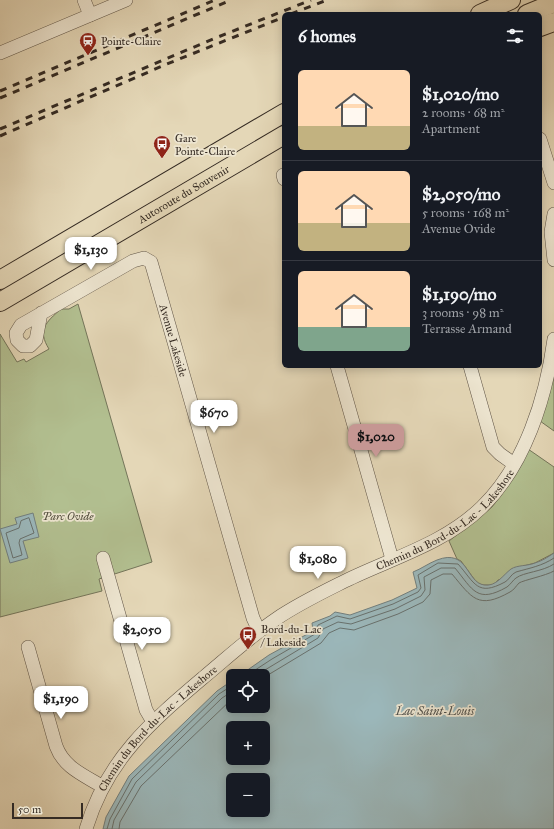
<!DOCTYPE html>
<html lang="en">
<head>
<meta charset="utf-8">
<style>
	:root { --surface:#171b24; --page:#242831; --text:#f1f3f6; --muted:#9ea1a6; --line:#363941; --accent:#c59692 }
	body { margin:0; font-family:"IM FELL Great Primer",serif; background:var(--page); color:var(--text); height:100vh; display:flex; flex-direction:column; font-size:15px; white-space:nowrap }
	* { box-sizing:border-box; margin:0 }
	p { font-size:13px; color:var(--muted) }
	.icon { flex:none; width:22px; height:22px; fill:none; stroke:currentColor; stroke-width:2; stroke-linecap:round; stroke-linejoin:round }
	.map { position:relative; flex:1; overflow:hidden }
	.details { position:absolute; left:282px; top:12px; width:260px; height:356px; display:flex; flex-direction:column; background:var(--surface); border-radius:6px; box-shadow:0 2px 10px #0003 }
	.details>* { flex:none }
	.fabs { position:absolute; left:226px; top:669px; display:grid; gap:8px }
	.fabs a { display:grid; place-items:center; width:44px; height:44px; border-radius:6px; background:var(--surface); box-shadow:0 2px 10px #0003; font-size:20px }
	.scale { position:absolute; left:12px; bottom:10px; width:71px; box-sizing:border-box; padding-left:4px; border:2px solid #352b23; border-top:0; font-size:11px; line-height:14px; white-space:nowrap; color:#352b23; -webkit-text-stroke:3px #ede5d0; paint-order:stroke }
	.price { position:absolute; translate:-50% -34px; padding:0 9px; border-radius:8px; background:#fff; color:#222; font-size:13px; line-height:26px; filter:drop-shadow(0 1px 2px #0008) }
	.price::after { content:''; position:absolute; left:50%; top:24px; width:12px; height:9px; margin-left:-6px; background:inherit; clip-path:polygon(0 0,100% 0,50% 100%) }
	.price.active { background:var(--accent); color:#111 }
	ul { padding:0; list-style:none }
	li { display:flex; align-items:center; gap:12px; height:100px; padding:0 16px }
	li+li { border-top:1px solid var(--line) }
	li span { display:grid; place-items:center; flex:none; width:112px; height:80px; border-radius:6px; color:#555 }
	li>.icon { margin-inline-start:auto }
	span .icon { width:48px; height:48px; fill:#fffc; stroke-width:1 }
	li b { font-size:17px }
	h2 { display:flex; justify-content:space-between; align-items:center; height:48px; padding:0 16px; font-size:17px }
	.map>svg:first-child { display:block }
	.green { fill:#b2bf90; stroke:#74755a }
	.water { fill:#9bb7ba; stroke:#727f7e; fill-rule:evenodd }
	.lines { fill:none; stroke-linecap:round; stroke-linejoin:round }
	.shore { stroke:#68716e; stroke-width:1 }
	.minor-casing { stroke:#615648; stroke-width:14 }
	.highway-casing { stroke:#352b23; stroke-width:20 }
	.minor { stroke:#ede5d0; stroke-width:13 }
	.highway { stroke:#e4d7b7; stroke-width:18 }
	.rail { stroke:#352b23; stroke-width:3; stroke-dasharray:7 7; stroke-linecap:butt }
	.labels { text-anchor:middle; stroke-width:3.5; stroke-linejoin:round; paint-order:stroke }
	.poi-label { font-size:11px; fill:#352b23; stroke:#ede5d0; text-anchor:start }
	.street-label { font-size:11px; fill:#352b23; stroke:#ede5d0 }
	.park-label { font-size:11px; font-style:italic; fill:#4e4939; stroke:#ede5d0 }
	.water-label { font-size:12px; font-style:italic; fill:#4e4e49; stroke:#ede5d0 }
</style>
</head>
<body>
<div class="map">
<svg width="554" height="829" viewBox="0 0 554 829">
	<rect width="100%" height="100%" fill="#e4d7b7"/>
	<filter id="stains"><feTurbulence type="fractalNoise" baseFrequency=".005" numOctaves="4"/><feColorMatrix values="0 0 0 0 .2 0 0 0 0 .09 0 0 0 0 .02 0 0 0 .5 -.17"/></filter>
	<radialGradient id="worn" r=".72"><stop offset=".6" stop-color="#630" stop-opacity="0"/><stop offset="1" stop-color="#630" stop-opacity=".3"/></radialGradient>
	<g class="green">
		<path d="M78,304l74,258 -53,17 3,12 -102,26v-283l17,28 7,-3 2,3 23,-13c-12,-19 -3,-27 12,-40h8z"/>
		<path d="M554,376v55l-14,-10z"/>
		<path d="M528,449l26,18v86l-19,10 -23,6 -9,10 -5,1 -5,5h-10l-6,-2 -16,-22 -4,-2 -8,-18 43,-34 10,-13z"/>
	</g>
	<g class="water">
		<path d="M33,513l6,24 -16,4 5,17 -18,5 -10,-34 17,-5 -2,-6z"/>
		<path d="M554,553v276h-451l3,-12 23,-41 88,-85 16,-11v26h30v-30h-24l30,-21 44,-24 -1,-8 18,-7 5,-4 15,3 42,-15 25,-12 -4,-16c8,-3 16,-9 24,-12 31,-12 29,22 47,25 12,2 19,-10 27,-16 6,-4 17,-3 24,-6 7,-2 13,-6 19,-10zM233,728h30v30h-30zM233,780h30v30h-30z"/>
	</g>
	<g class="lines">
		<g class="shore">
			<path d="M29,518l5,15 -14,6 -1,4 3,12 -9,3 -7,-25 13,-5 2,-7z"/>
			<path d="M246,676l26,-17 43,-25 3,-9 19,-9 13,3 43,-15 25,-12 3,-4 -3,-13 20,-12 20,1c17,19 19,33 47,18 4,-2 6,-8 11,-10 14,-4 26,-6 38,-14"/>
			<path d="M255,676l63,-38 5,-9 15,-7 13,2 44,-15 26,-13 4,-6 -1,-13 17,-9h14c18,22 22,36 52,19 4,-3 6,-7 9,-9 8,-6 26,-6 38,-14"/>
			<path d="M263,678l58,-35 8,-10 11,-5 14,2 44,-16 25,-12 7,-8 1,-14 12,-6h9c20,24 26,36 58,18 4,-2 6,-6 9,-9 5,-3 26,-7 35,-12"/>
			<path d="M107,829l3,-10 22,-40 87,-85 14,-9"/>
			<path d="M112,829l2,-9 22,-38 86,-84 11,-7"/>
			<path d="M119,829l1,-7 21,-36 92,-88"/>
		</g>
		<defs>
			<g id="minor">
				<path d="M84,0l6,15"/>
				<path d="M0,53l126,-53"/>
				<path d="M540,139l14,44"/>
				<path d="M283,175l1,4"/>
				<path d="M554,214l-3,18 3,28"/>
				<path id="s1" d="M41,313l-5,27 -6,6h-7l-6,-6 -1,-7 5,-8 112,-64 11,-3 7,4 102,356 6,13"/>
				<path d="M337,366l55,193"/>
				<path d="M470,366l23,81 7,7 14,10"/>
				<path d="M103,558l43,152 7,12"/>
				<path d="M28,647l28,99c8,22 28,29 47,41"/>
				<path id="s2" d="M86,829c21,-70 65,-107 118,-152 24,-20 47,-41 72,-58 22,-15 45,-26 69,-38 47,-23 99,-37 137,-74 43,-42 64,-109 72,-168"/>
			</g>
			<g id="highway">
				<path d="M480,14l31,-14"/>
				<path d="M527,14l27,-11"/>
				<path d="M540,27l14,-5"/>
				<path d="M0,280l284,-167"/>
				<path id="s3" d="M0,302l284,-167"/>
			</g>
		</defs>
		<use href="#minor" class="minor-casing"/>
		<use href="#highway" class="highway-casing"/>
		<use href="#minor" class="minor"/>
		<use href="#highway" class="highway"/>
		<g class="rail">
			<path d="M291,14l36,-14"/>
			<path d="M0,91l215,-91"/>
			<path d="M0,98l231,-98"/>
			<path d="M0,129l213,-90 98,-39"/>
			<path d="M0,136l167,-72 117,-47"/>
		</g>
	</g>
	<defs>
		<symbol id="station-pin" viewBox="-11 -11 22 30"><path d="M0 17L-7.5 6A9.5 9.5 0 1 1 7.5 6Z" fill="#8f2418" stroke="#ede5d0"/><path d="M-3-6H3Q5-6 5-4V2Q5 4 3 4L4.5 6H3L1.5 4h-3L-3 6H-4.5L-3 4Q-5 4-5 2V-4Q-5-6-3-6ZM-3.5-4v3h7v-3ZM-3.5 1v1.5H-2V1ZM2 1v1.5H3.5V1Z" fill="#fff"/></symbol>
		<symbol id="bus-pin" viewBox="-11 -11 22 30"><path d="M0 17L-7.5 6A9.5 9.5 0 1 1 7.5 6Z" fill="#8f2418" stroke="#ede5d0"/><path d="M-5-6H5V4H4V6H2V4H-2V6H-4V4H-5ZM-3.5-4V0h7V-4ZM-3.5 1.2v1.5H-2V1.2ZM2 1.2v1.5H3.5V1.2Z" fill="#fff"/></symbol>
	</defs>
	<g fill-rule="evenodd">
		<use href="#station-pin" x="78" y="31" width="20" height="27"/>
		<use href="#bus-pin" x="152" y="134" width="20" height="27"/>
		<use href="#bus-pin" x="238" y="625" width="20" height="27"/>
	</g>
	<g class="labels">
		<g class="poi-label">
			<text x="101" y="45">Pointe-Claire</text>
			<text x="175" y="142">Gare<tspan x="175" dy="13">Pointe-Claire</tspan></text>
			<text x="261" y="633">Bord-du-Lac<tspan x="261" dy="13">/ Lakeside</tspan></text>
		</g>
		<g class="street-label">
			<text dy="4" stroke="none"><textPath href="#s3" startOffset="213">Autoroute du Souvenir</textPath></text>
			<text dy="4" stroke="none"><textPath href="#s1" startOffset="298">Avenue Lakeside</textPath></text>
			<text dy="4" stroke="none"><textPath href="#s2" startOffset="486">Chemin du Bord-du-Lac - Lakeshore</textPath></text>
			<text dy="4" stroke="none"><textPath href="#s2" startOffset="126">Chemin du Bord-du-Lac - Lakeshore</textPath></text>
		</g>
		<g class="park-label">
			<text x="68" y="520">Parc Ovide</text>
		</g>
		<g class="water-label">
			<text x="435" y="715">Lac Saint-Louis</text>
		</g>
	</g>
	<rect width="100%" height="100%" filter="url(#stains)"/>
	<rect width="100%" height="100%" fill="url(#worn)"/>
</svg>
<div class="fabs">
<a><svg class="icon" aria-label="locate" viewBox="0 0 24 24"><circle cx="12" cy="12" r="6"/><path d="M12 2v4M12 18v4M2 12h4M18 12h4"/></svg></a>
<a>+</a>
<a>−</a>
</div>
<div class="scale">50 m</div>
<b class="price" style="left:91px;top:271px">$1,130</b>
<b class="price" style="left:214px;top:434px">$670</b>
<b class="price active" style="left:376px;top:458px">$1,020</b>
<b class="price" style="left:318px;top:580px">$1,080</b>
<b class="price" style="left:142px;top:651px">$2,050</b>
<b class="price" style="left:61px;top:720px">$1,190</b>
<section class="details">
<h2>6 homes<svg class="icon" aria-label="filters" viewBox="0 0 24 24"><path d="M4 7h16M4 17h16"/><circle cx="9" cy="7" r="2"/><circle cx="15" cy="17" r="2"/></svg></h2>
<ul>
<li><span style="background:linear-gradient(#ffd9b3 70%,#c2b280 0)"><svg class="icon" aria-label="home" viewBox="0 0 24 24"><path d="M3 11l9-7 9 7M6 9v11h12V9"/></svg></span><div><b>$1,020/mo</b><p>2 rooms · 68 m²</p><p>Apartment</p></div></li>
<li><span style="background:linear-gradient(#ffd9b3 65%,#c2b280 0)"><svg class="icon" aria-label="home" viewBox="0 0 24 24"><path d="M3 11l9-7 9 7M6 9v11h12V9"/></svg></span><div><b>$2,050/mo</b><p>5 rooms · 168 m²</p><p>Avenue Ovide</p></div></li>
<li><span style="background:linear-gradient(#ffd9b3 70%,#7fa58c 0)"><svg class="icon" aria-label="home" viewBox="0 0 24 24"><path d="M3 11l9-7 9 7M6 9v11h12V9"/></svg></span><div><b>$1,190/mo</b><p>3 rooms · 98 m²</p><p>Terrasse Armand</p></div></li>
</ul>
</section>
</div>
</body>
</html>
